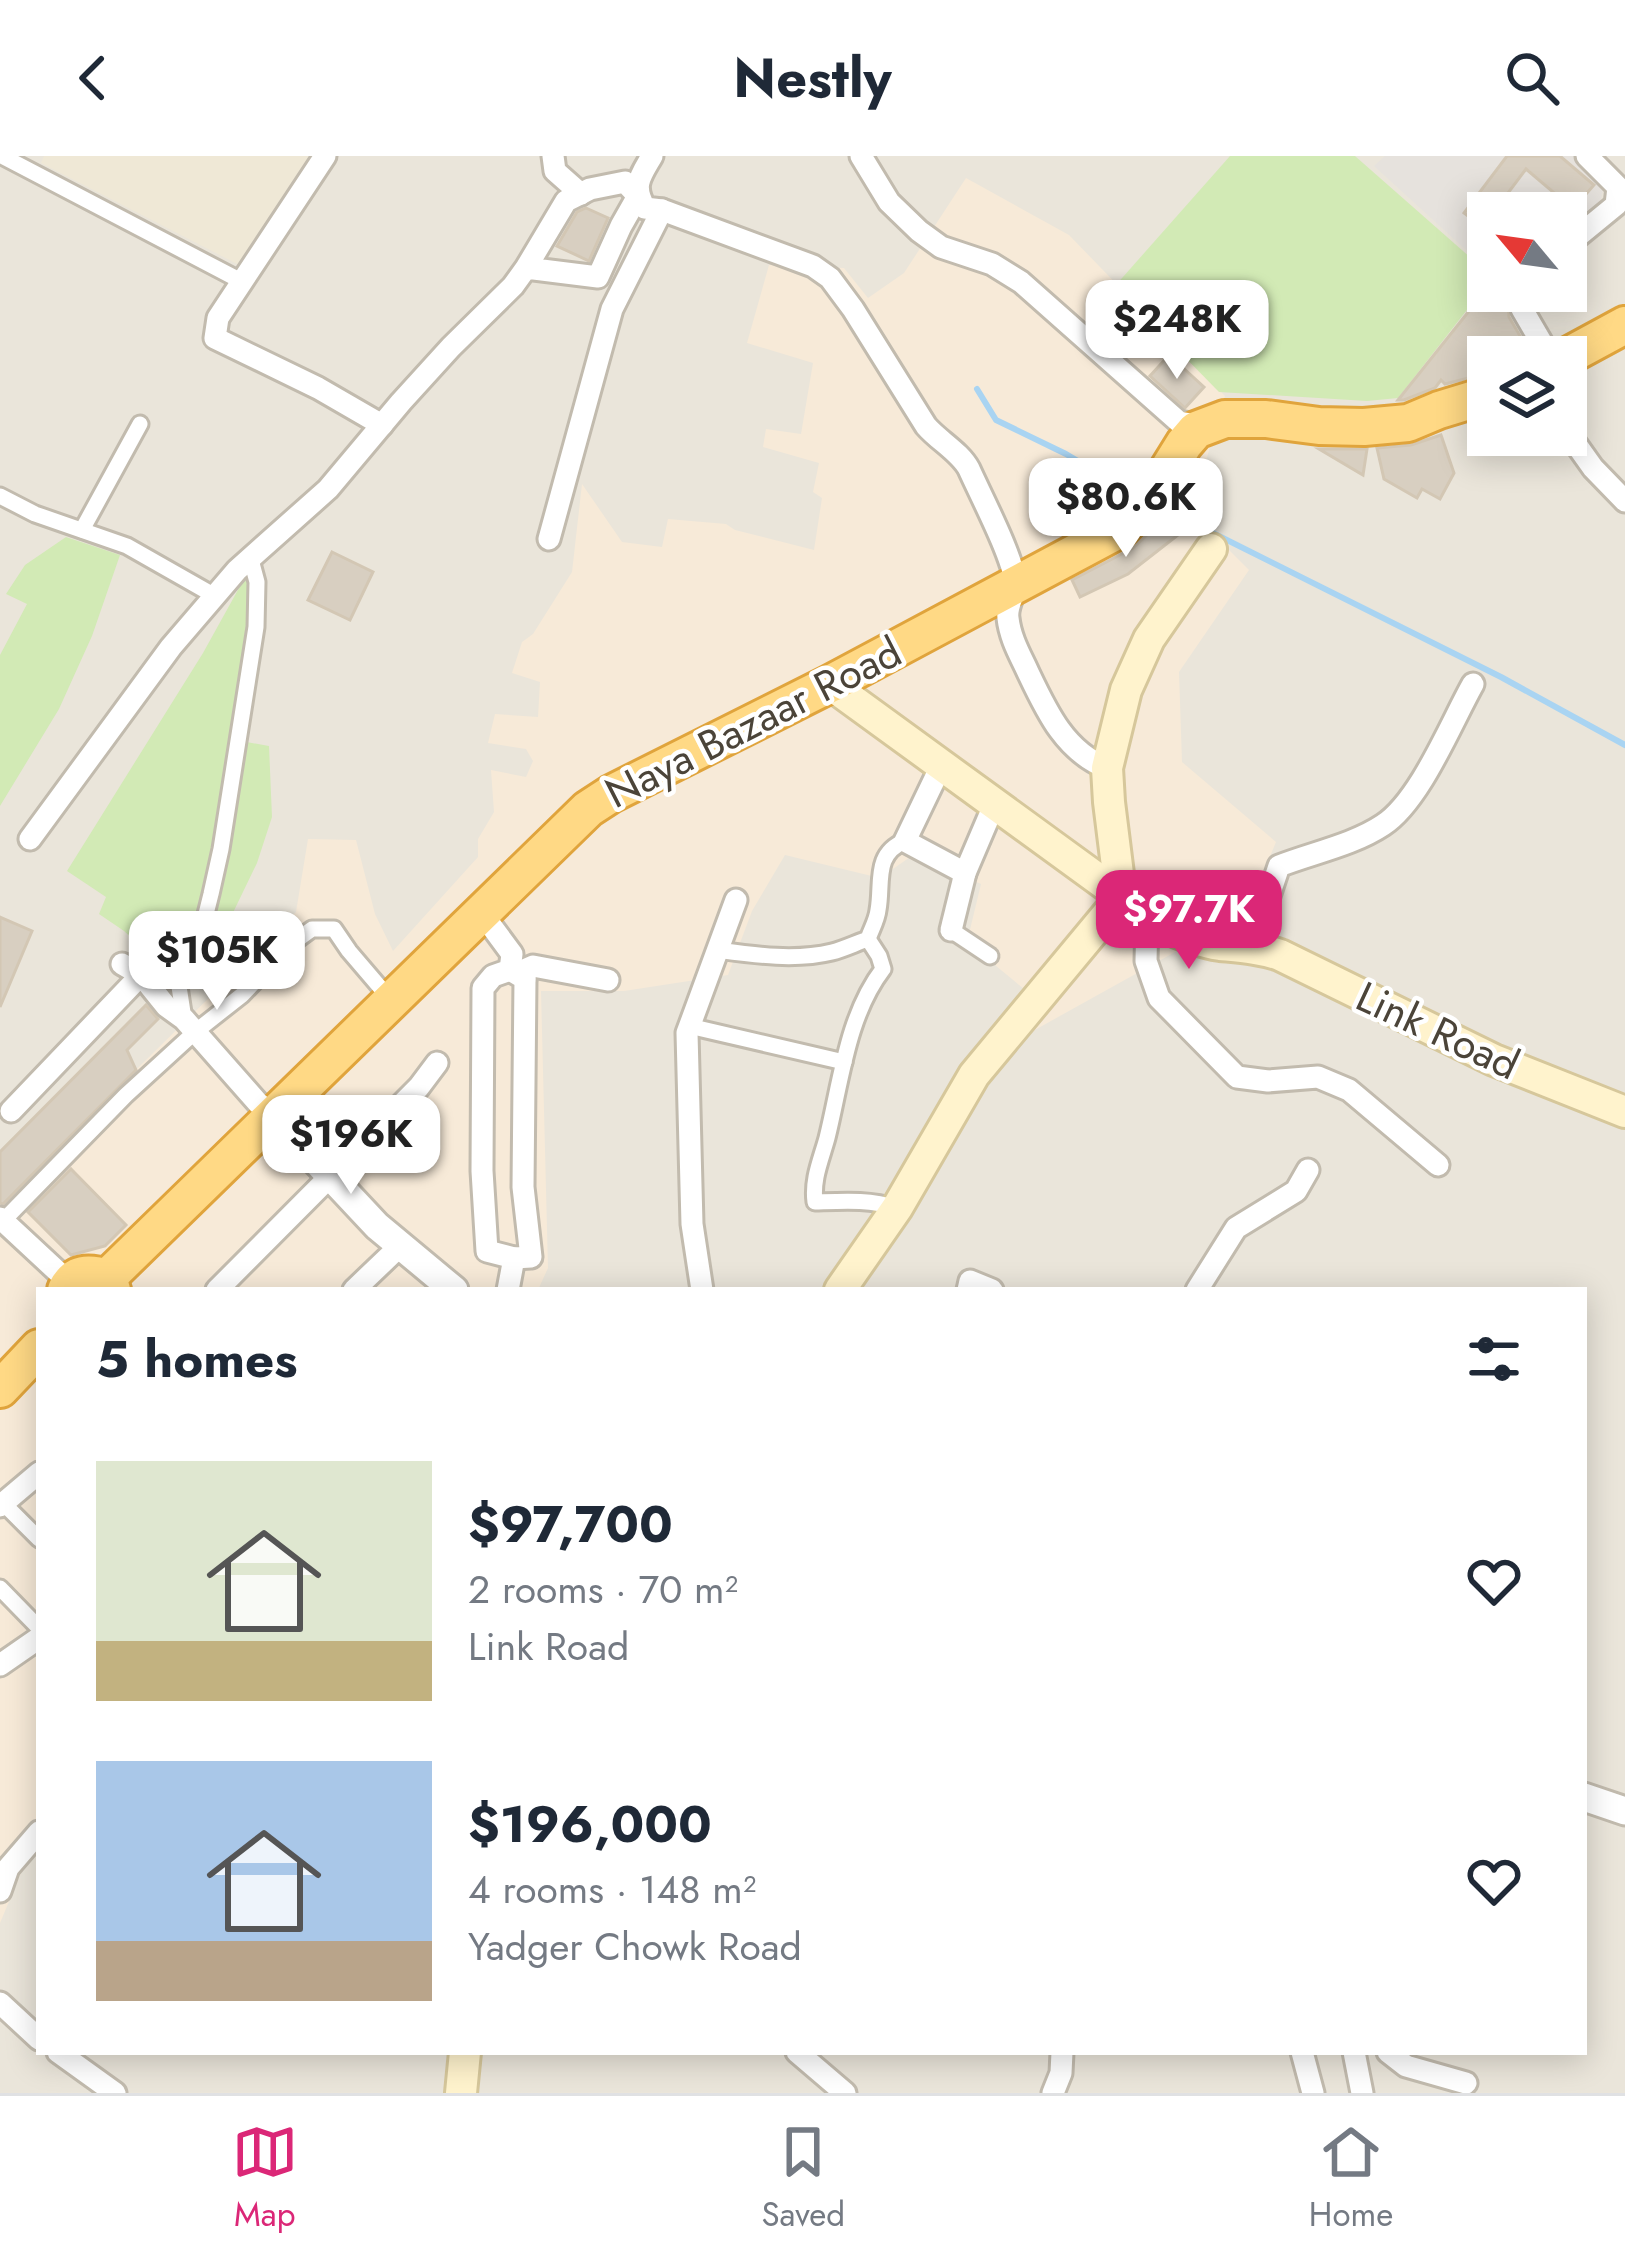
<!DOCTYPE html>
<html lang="en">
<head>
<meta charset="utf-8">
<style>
	:root { --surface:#fff; --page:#f6f6f7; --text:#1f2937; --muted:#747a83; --line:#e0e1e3; --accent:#db2777 }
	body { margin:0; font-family:Jost,sans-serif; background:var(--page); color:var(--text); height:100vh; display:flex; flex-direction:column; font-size:45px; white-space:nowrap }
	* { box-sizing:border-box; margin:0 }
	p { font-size:39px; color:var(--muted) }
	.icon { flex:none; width:66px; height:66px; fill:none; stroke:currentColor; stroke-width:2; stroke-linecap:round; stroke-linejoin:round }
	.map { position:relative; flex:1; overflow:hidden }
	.panel { position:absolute; left:36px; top:1131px; width:1551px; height:768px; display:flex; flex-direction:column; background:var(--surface); border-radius:0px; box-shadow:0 6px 30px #0003 }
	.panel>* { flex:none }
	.needle { width:78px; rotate:299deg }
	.buttons { position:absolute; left:1467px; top:36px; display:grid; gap:24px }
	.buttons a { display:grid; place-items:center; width:120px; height:120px; border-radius:0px; background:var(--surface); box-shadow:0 6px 30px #0003; font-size:60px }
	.price { position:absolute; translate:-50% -102px; padding:0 27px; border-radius:24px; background:#fff; color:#222; font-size:39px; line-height:78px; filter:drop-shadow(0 3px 6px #0008) }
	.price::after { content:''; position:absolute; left:50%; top:72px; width:36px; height:27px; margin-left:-18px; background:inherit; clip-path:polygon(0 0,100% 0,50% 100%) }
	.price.selected { background:var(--accent); color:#fff }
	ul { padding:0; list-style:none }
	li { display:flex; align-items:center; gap:36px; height:300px; padding:0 60px }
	li span { display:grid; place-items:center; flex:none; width:336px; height:240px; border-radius:0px; color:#555 }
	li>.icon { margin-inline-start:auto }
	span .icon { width:144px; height:144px; fill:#fffc; stroke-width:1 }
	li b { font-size:51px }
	h2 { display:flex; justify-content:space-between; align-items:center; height:144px; padding:0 60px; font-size:51px }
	header { display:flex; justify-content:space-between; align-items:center; height:156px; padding:0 60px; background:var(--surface); font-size:54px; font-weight:700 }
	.tabs { display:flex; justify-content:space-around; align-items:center; height:168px; border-top:3px solid var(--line); background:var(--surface); font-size:33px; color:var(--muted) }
	.tabs a { display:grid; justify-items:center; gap:6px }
	.tabs .selected { color:var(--accent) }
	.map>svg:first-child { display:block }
	.residential { fill:#eae5da; fill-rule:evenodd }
	.commercial { fill:#f7ead8 }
	.industrial { fill:#e6e2dd }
	.education { fill:#efe8d6 }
	.green { fill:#d2eab5 }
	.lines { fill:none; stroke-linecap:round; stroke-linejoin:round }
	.stream { stroke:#a9d4f2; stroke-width:6 }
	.building { fill:#d8cfc1; stroke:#d3c7b4; stroke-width:3 }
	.pedestrian-casing { stroke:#c2bbae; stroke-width:21 }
	.minor-casing { stroke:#c2bbae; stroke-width:27 }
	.tertiary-casing { stroke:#c2bbae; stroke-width:33 }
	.secondary-casing { stroke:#d6c79b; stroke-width:36 }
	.trunk-casing { stroke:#e0a43c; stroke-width:42 }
	.pedestrian { stroke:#fff; stroke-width:15 }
	.minor { stroke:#fff; stroke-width:21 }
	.tertiary { stroke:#fff; stroke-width:27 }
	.secondary { stroke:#fff3cd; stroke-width:30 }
	.trunk { stroke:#ffd985; stroke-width:36 }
	.labels { text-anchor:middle; stroke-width:9; stroke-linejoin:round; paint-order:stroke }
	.street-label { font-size:42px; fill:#4b4439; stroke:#fff }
</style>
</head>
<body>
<header><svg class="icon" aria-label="back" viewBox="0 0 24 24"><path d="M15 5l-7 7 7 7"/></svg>Nestly<svg class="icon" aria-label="search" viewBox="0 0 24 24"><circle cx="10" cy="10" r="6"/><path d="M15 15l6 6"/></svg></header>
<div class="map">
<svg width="1625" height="1937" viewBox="0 0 1625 1937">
	<rect width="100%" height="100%" fill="#f6f3ec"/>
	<path class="residential" d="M0,0h1625v1937h-1625zM1488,57h78v78h-78zM1488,201h78v78h-78zM39,1134h1545v762h-1545z"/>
	<path class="commercial" d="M966,22l103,57 156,161 -34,116 58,58 -70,102 3,90 94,80 -29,70 -277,154 54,-77 -57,-47 14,-58 -68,-29 -33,23 -95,-23 -33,56 -24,64 -104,16h-83l7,277 -10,22h-499v560l-18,23 -21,50v-719l296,-292 12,-73 48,1 19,74 18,37 85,-94v-18l16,-27 -3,-42 35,7 7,-16 -7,-12 -38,-6 7,-29 43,3 2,-35 -28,-9 10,-31 11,-8 39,-62 10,-88 40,58 40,5 6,-28 58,5 9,6 79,20 8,-52 -9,-6 6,-29 -56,-16 3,-18 35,5 12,-71 -66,-20 22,-78 75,3 24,30 36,-25z"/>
	<path class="industrial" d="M1385,0h190l29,29 -4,18 -34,31v-21h-78v57l-114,-104z"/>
	<path class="education" d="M44,0h266l-65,112 -204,-105z"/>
	<g class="green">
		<path d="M1230,0h125l133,117v10l-90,115 -31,3 -148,-9 -104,-106z"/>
		<path d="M66,381l54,18 -28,81 -33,73 -59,97v-151l27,-51 -21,-10 19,-29z"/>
		<path d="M244,423l9,7v28c-17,120 -23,251 -82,360l-47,-43 -25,-17 7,-17 -39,-26 136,-218z"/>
		<path d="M241,585l28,5 3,71 -15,46 -29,60 -22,21 10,-25 5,-57 12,-39v-23z"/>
	</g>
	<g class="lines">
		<g class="stream">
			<path d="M977,233l19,31 70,34 68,40"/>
			<path d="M1165,353l336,168 124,68"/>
		</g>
	</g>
	<g class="building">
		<path d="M1507,0h53l34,29 -21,24 -47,-40 -33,44h-5v18l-24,-18z"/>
		<path d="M586,52l22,10 -19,43 -32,-15 20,-34z"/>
		<path d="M1485,135h18l5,9 1,17 21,36 -7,4h-35v16l-43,11 -4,-4 -6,8 -31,12h-6z"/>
		<path d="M1169,199l35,32 -19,21 -35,-32z"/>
		<path d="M1441,279l13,38 -14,26 -18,-10 -5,9 -33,-19 -7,-31 34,-3z"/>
		<path d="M1319,293h48l-4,26z"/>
		<path d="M1165,362l13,17 -50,39 -48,23 -8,-17 61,-32z"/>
		<path d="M332,396l41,20 -23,48 -42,-20z"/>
		<path d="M0,761l32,14 -32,76z"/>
		<path d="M146,849l12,14 -31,31 9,20 -133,134 -3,-1v-51z"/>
		<path d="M71,1013l55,56 -21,21 -34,9 -43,-43z"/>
	</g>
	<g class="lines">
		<defs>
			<g id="pedestrian">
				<path d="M2,0l241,126"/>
				<path d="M0,340l35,18 92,32 88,50"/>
				<path d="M82,374l58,-106"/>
				<path d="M951,774l39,26"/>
				<path d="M868,783l11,17 4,13c-36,47 -42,113 -56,169 -6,22 -15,41 -12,64 29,-1 54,-3 82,6"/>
				<path d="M717,794c37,5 78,11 115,2 12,-3 24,-9 36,-13 3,-9 9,-19 10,-29 5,-27 -5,-56 27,-69"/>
				<path d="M184,863l-6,-39 23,-46 10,-40 10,-45 35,-222 1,-45 -7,-26"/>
				<path d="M689,870l155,36"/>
				<path d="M3,1065l123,-126 69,-63 47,-37 48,-50 22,-16h22l15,22 41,48"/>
				<path d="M3,1347l36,36"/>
				<path d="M0,1432l39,40"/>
			</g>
			<g id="minor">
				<path d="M325,0l-107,162 -3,20 103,50 64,37"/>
				<path d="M553,0l2,15 26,23"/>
				<path d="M652,0c-12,21 -20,29 -7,52l17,2 151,56 17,12 23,31 73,117c13,15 34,26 43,43 12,27 44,88 46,113 1,12 -9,23 -7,36 2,19 11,35 19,52 19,40 37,81 80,98"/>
				<path d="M861,0l28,46 30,29 22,16 51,17 29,18 158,140 24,4"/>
				<path d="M1566,90l50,-41 2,-18 -31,-31"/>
				<path d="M1524,135l-2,18 28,48"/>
				<path d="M1566,274l27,38 32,33"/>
				<path d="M549,383l63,-230 50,-99"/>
				<path d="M941,610l-36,75 60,32 29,-68"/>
				<path d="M30,683l141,-192 66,-77 91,-81 73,-87 50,-55 62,-61 13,-18 72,9 23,-51 17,-30 -13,-14 -35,7 -24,12 -40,67"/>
				<path d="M481,756l31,42 -2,16 -17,6 -10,12 -1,183 5,80 27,7 -6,32"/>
				<path d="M1147,760l-1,45 13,37 78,79 31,4 50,-4 31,13 89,75"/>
				<path d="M951,774l14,-57"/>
				<path d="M1252,791l27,-81c33,-13 74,-21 104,-41 37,-24 68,-102 90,-141"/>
				<path d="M122,808l19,11 25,31 18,13 74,84 16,13"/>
				<path d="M510,814l15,9 -2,208 8,70 -17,1"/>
				<path d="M525,823l-1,-9 9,-4 75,14"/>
				<path d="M11,955l130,-136"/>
				<path d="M0,1062l70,65"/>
				<path d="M217,1134l202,-203 18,-24"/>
				<path d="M354,1134l46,-44"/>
				<path d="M702,1134l-10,-66 -5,-191 49,-133"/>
				<path d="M968,1134l2,-9 22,9"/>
				<path d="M1197,1134l39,-62 60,-37 12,-21"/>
				<path d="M0,1350l39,-33"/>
				<path d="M0,1509l39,-27"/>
				<path d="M0,1735l8,-23 31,-36"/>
				<path d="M0,1847l39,36"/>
				<path d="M58,1896l57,41"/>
				<path d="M797,1896l48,41"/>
				<path d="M1302,1896l11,41"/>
				<path d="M1354,1896l8,41"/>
				<path d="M1388,1896l18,14 60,17"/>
				<path d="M1053,1937l8,-20 1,-21"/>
			</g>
			<g id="tertiary">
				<path d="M274,960l103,110 77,64"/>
				<path d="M1584,1641l41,14"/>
			</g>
			<g id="secondary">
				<path d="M830,528l331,241c19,9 38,17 59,20 21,2 39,3 60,10l214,105 131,52"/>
				<path d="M840,1134l57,-82 77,-133 147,-177 -12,-96 -2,-34 19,-78 23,-51 62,-90"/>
				<path d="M461,1937l4,-41"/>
			</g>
			<g id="trunk">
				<path d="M1566,201l59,-32"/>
				<path d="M107,1122l481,-469 23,-15 219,-110 292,-156 26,-26 36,-58 12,-14 29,-11h41l53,7 45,1 44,-4 31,-13 49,-15"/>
				<path d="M66,1134c9,-18 23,-18 41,-12l5,12"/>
				<path d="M0,1233l39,-41"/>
			</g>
		</defs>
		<use href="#pedestrian" class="pedestrian-casing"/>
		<use href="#minor" class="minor-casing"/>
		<use href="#tertiary" class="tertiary-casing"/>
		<use href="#secondary" class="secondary-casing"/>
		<use href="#trunk" class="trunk-casing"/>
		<use href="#pedestrian" class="pedestrian"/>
		<use href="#minor" class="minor"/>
		<use href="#tertiary" class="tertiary"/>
		<use href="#secondary" class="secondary"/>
		<use href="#trunk" class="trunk"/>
	</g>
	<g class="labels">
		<g class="street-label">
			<text transform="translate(753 566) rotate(-27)" y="15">Naya Bazaar Road</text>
			<text transform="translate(1438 874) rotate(25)" y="15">Link Road</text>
		</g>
	</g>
</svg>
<div class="buttons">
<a><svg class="needle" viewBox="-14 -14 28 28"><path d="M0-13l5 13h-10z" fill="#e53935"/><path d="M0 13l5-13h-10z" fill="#747a83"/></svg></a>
<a><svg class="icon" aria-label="layers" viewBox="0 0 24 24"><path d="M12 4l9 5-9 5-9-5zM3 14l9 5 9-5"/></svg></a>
</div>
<b class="price" style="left:1177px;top:226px">$248K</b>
<b class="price" style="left:1126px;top:404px">$80.6K</b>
<b class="price selected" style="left:1189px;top:816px">$97.7K</b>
<b class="price" style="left:217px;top:857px">$105K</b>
<b class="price" style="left:351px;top:1041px">$196K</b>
<section class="panel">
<h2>5 homes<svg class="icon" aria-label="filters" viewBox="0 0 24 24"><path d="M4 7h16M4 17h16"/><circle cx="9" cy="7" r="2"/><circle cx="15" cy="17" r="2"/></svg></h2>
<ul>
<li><span style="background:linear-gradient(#dfe7d0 75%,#c2b280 0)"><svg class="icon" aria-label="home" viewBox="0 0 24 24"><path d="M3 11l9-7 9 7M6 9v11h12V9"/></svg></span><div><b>$97,700</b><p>2 rooms · 70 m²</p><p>Link Road</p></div><svg class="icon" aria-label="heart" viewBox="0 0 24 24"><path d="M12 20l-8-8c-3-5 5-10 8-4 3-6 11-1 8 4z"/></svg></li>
<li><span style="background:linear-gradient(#a9c7e8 75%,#b9a48a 0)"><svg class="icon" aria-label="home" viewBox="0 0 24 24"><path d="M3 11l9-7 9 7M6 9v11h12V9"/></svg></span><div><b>$196,000</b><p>4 rooms · 148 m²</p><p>Yadger Chowk Road</p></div><svg class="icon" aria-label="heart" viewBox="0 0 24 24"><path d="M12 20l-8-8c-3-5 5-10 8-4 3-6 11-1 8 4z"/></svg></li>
</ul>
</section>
</div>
<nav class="tabs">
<a class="selected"><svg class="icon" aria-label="map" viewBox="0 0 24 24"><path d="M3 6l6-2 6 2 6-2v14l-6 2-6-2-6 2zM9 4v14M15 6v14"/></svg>Map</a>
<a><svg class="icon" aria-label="saved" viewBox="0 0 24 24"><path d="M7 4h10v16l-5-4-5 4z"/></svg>Saved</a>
<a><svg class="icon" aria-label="home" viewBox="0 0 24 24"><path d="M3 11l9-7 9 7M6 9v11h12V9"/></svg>Home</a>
</nav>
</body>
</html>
